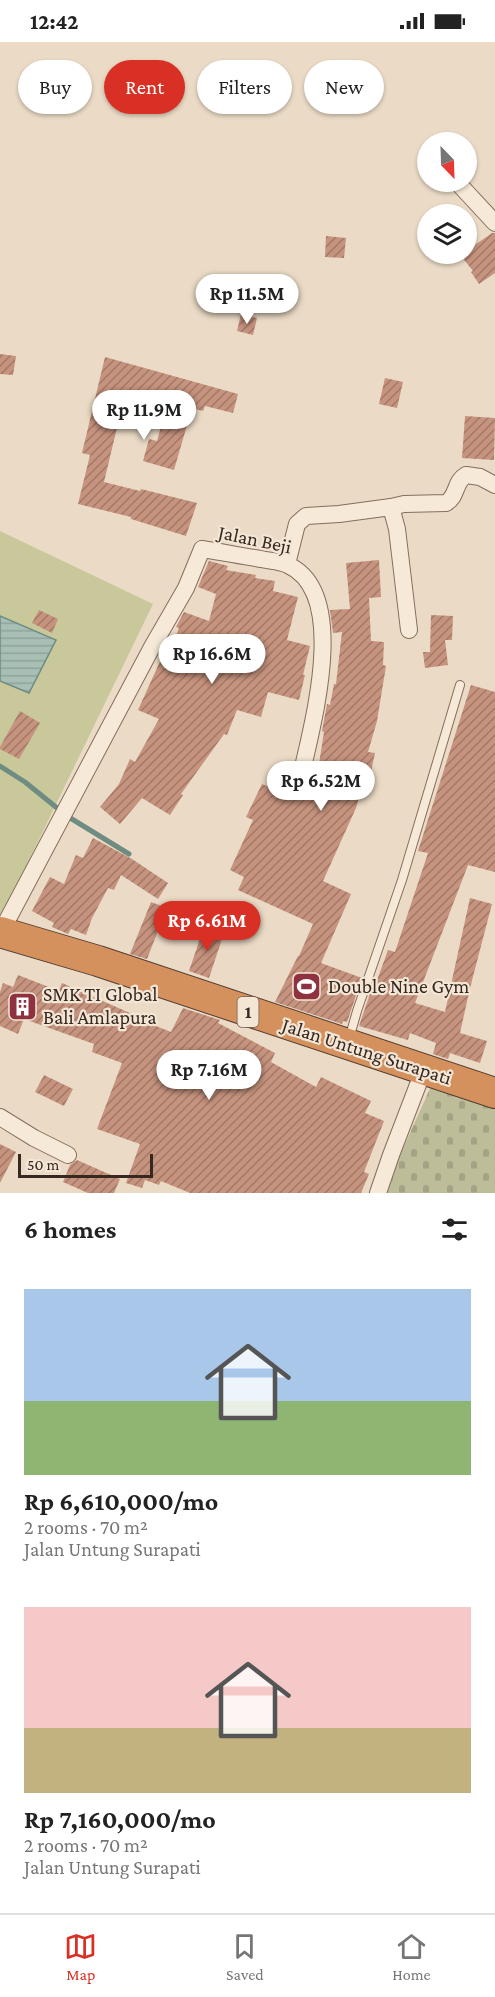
<!DOCTYPE html>
<html lang="en">
<head>
<meta charset="utf-8">
<style>
	:root { --surface:#fff; --page:#f2f2f2; --text:#222; --muted:#767676; --line:#e0e0e0; --accent:#d93025 }
	body { margin:0; font-family:"Crimson Pro",serif; background:var(--page); color:var(--text); height:100vh; display:flex; flex-direction:column; font-size:22px; white-space:nowrap }
	* { box-sizing:border-box; margin:0 }
	p { font-size:20px; color:var(--muted) }
	.icon { flex:none; width:33px; height:33px; fill:none; stroke:currentColor; stroke-width:2; stroke-linecap:round; stroke-linejoin:round }
	.map { position:relative; height:1151px; overflow:hidden }
	.side { display:flex; flex-direction:column; background:var(--surface); flex:1 }
	.side>* { flex:none }
	.hud { position:absolute; left:18px; top:18px; width:459px; height:54px; display:flex; gap:12px }
	.needle { width:39px; rotate:157deg }
	.buttons { position:absolute; left:417px; top:90px; display:grid; gap:12px }
	.buttons a { display:grid; place-items:center; width:60px; height:60px; border-radius:50%; background:var(--surface); box-shadow:0 2px 4px #0004; font-size:30px }
	.scale { position:absolute; left:18px; bottom:15px; width:135px; box-sizing:border-box; padding-left:6px; border:3px solid #362720; border-top:0; font-size:16px; line-height:21px; white-space:nowrap; color:#362720; -webkit-text-stroke:4px #f3e6d5; paint-order:stroke }
	.price { position:absolute; translate:-50% -51px; padding:0 14px; border-radius:21px; background:#fff; color:#222; font-size:20px; line-height:39px; filter:drop-shadow(0 2px 3px #0008) }
	.price::after { content:''; position:absolute; left:50%; top:36px; width:18px; height:14px; margin-left:-9px; background:inherit; clip-path:polygon(0 0,100% 0,50% 100%) }
	.price.current { background:var(--accent); color:#fff }
	ul { padding:0; list-style:none }
	li { display:grid; align-content:center; gap:12px; height:318px; padding:0 24px }
	li span { display:grid; place-items:center; height:186px; border-radius:0px; color:#555 }
	li>.icon { margin-inline-start:auto }
	span .icon { width:108px; height:108px; fill:#fffc; stroke-width:1 }
	li b { font-size:26px }
	h2 { display:flex; justify-content:space-between; align-items:center; height:72px; padding:0 24px; font-size:26px }
	.pill { padding:0 21px; border-radius:27px; background:var(--surface); box-shadow:0 2px 4px #0004; font-size:21px; line-height:54px }
	.pill.current { background:var(--accent); color:#fff }
	.status { display:flex; justify-content:space-between; align-items:center; height:42px; padding:0 30px; background:var(--surface); direction:ltr }
	.status svg { height:16px; fill:currentColor }
	.dock { display:flex; justify-content:space-around; align-items:center; height:84px; border-top:2px solid var(--line); background:var(--surface); font-size:16px; color:var(--muted) }
	.dock a { display:grid; justify-items:center; gap:3px }
	.dock .current { color:var(--accent) }
	.map>svg:first-child { display:block }
	.cemetery { fill:url(#cemetery-stones) }
	.pitch { fill:#c8c89a }
	.water { fill:url(#water-rules); stroke:#6e8c81; stroke-width:1.5 }
	.lines { fill:none; stroke-linecap:round; stroke-linejoin:round }
	.stream { stroke:#6e8c81; stroke-width:5 }
	.building { fill:url(#building-hatch) }
	.lane-casing { stroke:#856d5d; stroke-width:10 }
	.street-casing { stroke:#856d5d; stroke-width:18 }
	.highway-casing { stroke:#533c31; stroke-width:32 }
	.lane { stroke:#f6e9d8; stroke-width:8 }
	.street { stroke:#f6e9d8; stroke-width:16 }
	.highway { stroke:#d4905d; stroke-width:30 }
	.labels { text-anchor:middle; stroke-width:4.5; stroke-linejoin:round; paint-order:stroke }
	.shield { fill:#f3e6d5; stroke:#6f6056; stroke-width:1.5 }
	.shield-label { font-size:18px; font-weight:bold; fill:#362720 }
	.street-label { font-size:20px; fill:#362720; stroke:#f3e6d5 }
	.poi-label { font-size:20px; fill:#362720; stroke:#f3e6d5; text-anchor:start }
</style>
</head>
<body>
<div class="status"><b>12:42</b><svg viewBox="0 0 49 12"><path d="M0 12V9h3v3zM5 12V6h3v6zM10 12V3h3v9zM15 12V0h3v12zM26 1h20v11H26zM47 4h2v5h-2z"/></svg></div>
<div class="map">
<svg width="495" height="1151" viewBox="0 0 495 1151">
	<defs>
		<pattern id="cemetery-stones" width="16" height="16" patternUnits="userSpaceOnUse" patternTransform="scale(1.5)"><rect width="16" height="16" fill="#bebd99"/><path d="M2 7V4a2 2 0 0 1 4 0v3zM10 15v-3a2 2 0 0 1 4 0v3z" fill="#a4a284"/></pattern>
		<pattern id="water-rules" width="6" height="5" patternUnits="userSpaceOnUse" patternTransform="scale(1.5)"><rect width="6" height="5" fill="#a7bfb5"/><path d="M0 2.5h6" fill="none" stroke="#90a49b"/></pattern>
		<pattern id="building-hatch" width="6" height="6" patternUnits="userSpaceOnUse" patternTransform="scale(1.5)"><rect width="6" height="6" fill="#c6937e"/><path d="M-1 1l2-2M0 6l6-6M5 7l2-2" fill="none" stroke="#a27867"/></pattern>
	</defs>
	<rect width="100%" height="100%" fill="#ebdbc6"/>
	<path class="cemetery" d="M432,1042l63,19v90h-112z"/>
	<path class="pitch" d="M0,489l153,73 -153,316z"/>
	<path class="water" d="M0,574l56,24 -27,53 -29,-12z"/>
	<g class="lines">
		<path class="stream" d="M0,724l25,16 42,34 62,38"/>
	</g>
	<g class="building">
		<path d="M492,191h3v40l-16,11 -8,-12 2,-1 -12,-15 5,-2v-3z"/>
		<path d="M326,194l20,2 -2,20 -19,-1z"/>
		<path d="M241,272l16,4 -4,17 -16,-4z"/>
		<path d="M0,312l16,2 -3,19 -13,-1z"/>
		<path d="M105,315l133,37 -5,19 -28,-7 -2,5 -11,-3 -18,62 -31,-9 6,-22 8,2 11,-40 -42,-11 -22,92 36,9 1,-2 56,14 -11,33 -55,-17v-2l-53,-13 12,-49 -8,-2z"/>
		<path d="M385,336l18,4 -6,26 -18,-4z"/>
		<path d="M465,374l30,2 -1,42 -32,-2z"/>
		<path d="M379,518l2,37 -12,1 2,43 13,1 -1,23 3,1 -9,55 -9,31 7,1 -5,23 -4,-1 -10,33 -33,73 28,13 -30,69 41,15 -15,44 -4,-1 -1,3 -67,-22 23,-46h1l14,-32 -75,-34 6,-13 -14,-7 23,-50 -7,-3 16,-33 20,9 7,-15 9,8h7l6,-7 5,-15h3l5,-32 -2,-1 5,-27 3,1 4,-21h2l6,-52 -9,1 -3,-23 20,-1 -4,-46z"/>
		<path d="M209,519l19,5 -2,4 30,5 -1,3 20,3 -2,10 25,6 -11,43 23,6 -7,29h2l-6,25 -31,-8 -7,25 -24,-7 -10,25 -3,-1 -43,60 2,1 -13,20 -28,-17 -22,26 -20,-17 19,-23 11,-25 5,3 24,-43 -21,-9 24,-53 5,2 12,-31 -3,-1 8,-15 25,9 7,-27 -18,-7z"/>
		<path d="M39,568l19,9 -6,14 -20,-10z"/>
		<path d="M431,573l22,1 -1,24h-7l3,25 -23,3 -2,-16h7z"/>
		<path d="M471,643l24,7v180l-27,-7 -53,138 30,9 25,-114 22,6 -22,84 -10,45 27,8 -7,22 -30,-10 -2,6 -15,-5 3,-11 -26,-10 -2,7 -49,-14 15,-44 2,1 12,-33 7,2 33,-99 -10,-2z"/>
		<path d="M20,669l20,12 -21,36 -19,-10v-2z"/>
		<path d="M93,796l39,21 36,24 -10,16 -37,-24 -7,15 -6,-2 -16,30 -6,17 -15,-6 -3,5 -16,-7 2,-4 -22,-12 18,-34 14,7 12,-29 7,3z"/>
		<path d="M151,860l16,6 -20,51 -17,-5z"/>
		<path d="M204,885l20,6 -15,45 -20,-7z"/>
		<path d="M18,933l41,16 3,-8 70,31 -1,2 40,16 12,-24 37,12 -2,3 57,30 -4,9 45,25 5,-10 50,24 -6,12 19,8 -20,51 5,2 -8,19h-171l-29,-12 -2,4 -14,-5 -3,8 -16,-5 14,-39 -43,-15 25,-66 -30,-11 2,-8 -70,-25 -6,15 -18,-8v-34l3,-9 10,4z"/>
		<path d="M44,1033l29,14 -9,17 -29,-14z"/>
		<path d="M0,1102l16,8 -16,31z"/>
		<path d="M77,1118l43,19 -6,14h-26l-25,-11 7,-17z"/>
	</g>
	<g class="lines">
		<defs>
			<path id="lane" d="M349,997l8,-28 45,-131 58,-195"/>
			<g id="street">
				<path d="M457,140l38,41"/>
				<path d="M391,465l13,-3 42,-1c12,-7 8,-21 20,-28l14,2 15,8"/>
				<path d="M287,522l10,-40 9,-8 33,-2 52,-7 6,22 12,101"/>
				<path d="M1,890l151,-285 34,-59 16,-39c20,3 39,7 59,10 9,2 19,2 27,6 62,28 24,160 13,211"/>
				<path d="M0,1075l34,21 34,17"/>
				<path d="M378,1151l13,-38 33,-86"/>
			</g>
			<path id="highway" d="M0,890l98,29 397,132"/>
		</defs>
		<use href="#lane" class="lane-casing"/>
		<use href="#street" class="street-casing"/>
		<use href="#highway" class="highway-casing"/>
		<use href="#lane" class="lane"/>
		<use href="#street" class="street"/>
		<use href="#highway" class="highway"/>
	</g>
	<defs>
		<symbol id="stadium-square" viewBox="-11 -11 22 22"><rect x="-9" y="-9" width="18" height="18" rx="4" fill="#8f313e" stroke="#f3e6d5"/><path d="M0-5a6.5 5 0 1 0 0 10a6.5 5 0 1 0 0-10ZM-3.5-1.8h7v3.6h-7Z" fill="#fff"/></symbol>
		<symbol id="building-square" viewBox="-11 -11 22 22"><rect x="-9" y="-9" width="18" height="18" rx="4" fill="#8f313e" stroke="#f3e6d5"/><path d="M-4-6H4V6H1V3H-1V6H-4ZM-2.5-4.3h1.7v1.8h-1.7ZM.8-4.3h1.7v1.8H.8ZM-2.5-1h1.7V.8h-1.7ZM.8-1h1.7V.8H.8Z" fill="#fff"/></symbol>
	</defs>
	<g fill-rule="evenodd">
		<use href="#stadium-square" x="290" y="928" width="33" height="33"/>
		<use href="#building-square" x="6" y="948" width="33" height="33"/>
	</g>
	<g class="labels">
		<rect class="shield" x="237.5" y="955" width="21" height="30" rx="4.5"/>
		<g class="shield-label">
			<text x="248" y="976">1</text>
		</g>
		<g class="street-label">
			<text transform="translate(255 497) rotate(12)" y="7">Jalan Beji</text>
			<text transform="translate(367 1009) rotate(18)" y="7">Jalan Untung Surapati</text>
		</g>
		<g class="poi-label">
			<text x="328" y="951">Double Nine Gym</text>
			<text x="43" y="959">SMK TI Global<tspan x="43" dy="23">Bali Amlapura</tspan></text>
		</g>
	</g>
</svg>
<div class="buttons">
<a><svg class="needle" viewBox="-14 -14 28 28"><path d="M0-13l5 13h-10z" fill="#e53935"/><path d="M0 13l5-13h-10z" fill="#767676"/></svg></a>
<a><svg class="icon" aria-label="layers" viewBox="0 0 24 24"><path d="M12 4l9 5-9 5-9-5zM3 14l9 5 9-5"/></svg></a>
</div>
<div class="scale">50 m</div>
<b class="price" style="left:247px;top:283px">Rp 11.5M</b>
<b class="price" style="left:144px;top:399px">Rp 11.9M</b>
<b class="price" style="left:212px;top:643px">Rp 16.6M</b>
<b class="price" style="left:321px;top:770px">Rp 6.52M</b>
<b class="price current" style="left:207px;top:910px">Rp 6.61M</b>
<b class="price" style="left:209px;top:1059px">Rp 7.16M</b>
<div class="hud">
<a class="pill">Buy</a>
<a class="pill current">Rent</a>
<a class="pill">Filters</a>
<a class="pill">New</a>
</div>
</div>
<section class="side">
<h2>6 homes<svg class="icon" aria-label="filters" viewBox="0 0 24 24"><path d="M4 7h16M4 17h16"/><circle cx="9" cy="7" r="2"/><circle cx="15" cy="17" r="2"/></svg></h2>
<ul>
<li><span style="background:linear-gradient(#a9c7e8 60%,#8fb573 0)"><svg class="icon" aria-label="home" viewBox="0 0 24 24"><path d="M3 11l9-7 9 7M6 9v11h12V9"/></svg></span><div><b>Rp 6,610,000/mo</b><p>2 rooms · 70 m²</p><p>Jalan Untung Surapati</p></div></li>
<li><span style="background:linear-gradient(#f6c9c9 65%,#c2b280 0)"><svg class="icon" aria-label="home" viewBox="0 0 24 24"><path d="M3 11l9-7 9 7M6 9v11h12V9"/></svg></span><div><b>Rp 7,160,000/mo</b><p>2 rooms · 70 m²</p><p>Jalan Untung Surapati</p></div></li>
</ul>
</section>
<nav class="dock">
<a class="current"><svg class="icon" aria-label="map" viewBox="0 0 24 24"><path d="M3 6l6-2 6 2 6-2v14l-6 2-6-2-6 2zM9 4v14M15 6v14"/></svg>Map</a>
<a><svg class="icon" aria-label="saved" viewBox="0 0 24 24"><path d="M7 4h10v16l-5-4-5 4z"/></svg>Saved</a>
<a><svg class="icon" aria-label="home" viewBox="0 0 24 24"><path d="M3 11l9-7 9 7M6 9v11h12V9"/></svg>Home</a>
</nav>
</body>
</html>
